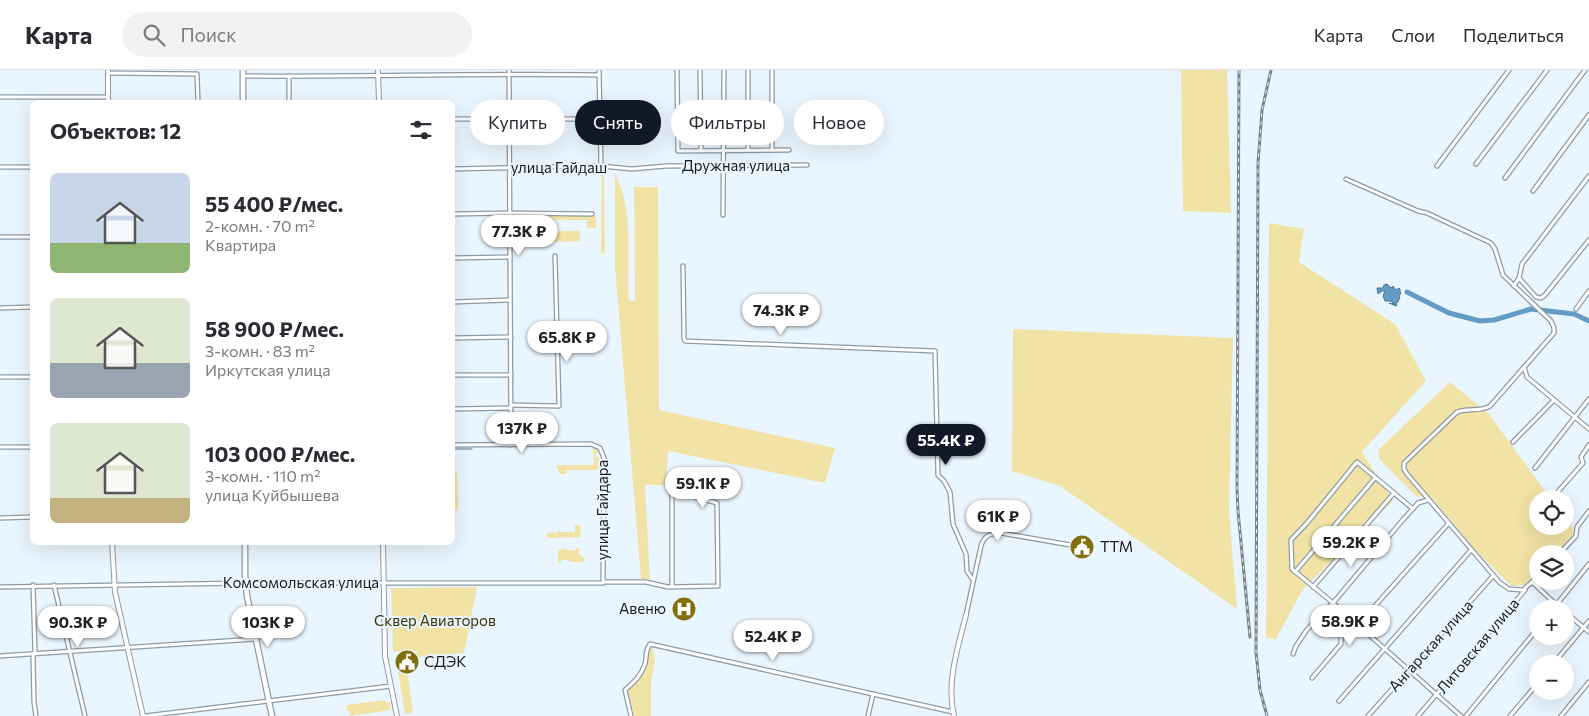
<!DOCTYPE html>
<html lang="ru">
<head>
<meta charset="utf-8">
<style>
	:root { --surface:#fff; --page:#f2f2f3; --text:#2b2b33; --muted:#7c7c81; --line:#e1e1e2; --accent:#111827 }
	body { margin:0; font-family:Commissioner,sans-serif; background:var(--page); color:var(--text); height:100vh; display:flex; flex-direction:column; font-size:19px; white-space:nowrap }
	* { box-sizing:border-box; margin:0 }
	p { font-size:16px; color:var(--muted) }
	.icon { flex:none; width:28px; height:28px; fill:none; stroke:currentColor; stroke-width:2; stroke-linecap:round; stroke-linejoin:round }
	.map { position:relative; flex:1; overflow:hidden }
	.sheet { position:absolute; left:30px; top:30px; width:425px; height:445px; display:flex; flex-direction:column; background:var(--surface); border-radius:8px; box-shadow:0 5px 20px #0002 }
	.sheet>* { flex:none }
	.hud { position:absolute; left:470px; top:30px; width:475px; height:45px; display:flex; gap:10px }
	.buttons { position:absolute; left:1529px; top:420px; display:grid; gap:10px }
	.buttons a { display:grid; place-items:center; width:45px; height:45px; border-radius:50%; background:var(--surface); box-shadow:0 5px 20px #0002; font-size:25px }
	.price { position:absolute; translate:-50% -42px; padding:0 11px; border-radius:18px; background:#fff; color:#222; font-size:16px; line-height:32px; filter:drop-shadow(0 1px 2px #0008) }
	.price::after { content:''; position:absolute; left:50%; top:30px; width:15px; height:11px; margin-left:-8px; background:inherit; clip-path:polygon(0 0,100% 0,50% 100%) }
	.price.on { background:var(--accent); color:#fff }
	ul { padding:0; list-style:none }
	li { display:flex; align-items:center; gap:15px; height:125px; padding:0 20px }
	li span { display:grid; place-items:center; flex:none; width:140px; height:100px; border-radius:8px; color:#555 }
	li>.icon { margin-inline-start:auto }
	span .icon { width:60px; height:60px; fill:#fffc; stroke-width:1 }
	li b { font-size:21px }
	h2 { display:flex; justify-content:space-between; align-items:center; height:60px; padding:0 20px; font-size:21px }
	.chip { padding:0 18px; border-radius:22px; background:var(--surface); box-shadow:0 5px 20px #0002; font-size:18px; line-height:45px }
	.chip.on { background:var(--accent); color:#fff }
	header { display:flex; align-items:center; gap:30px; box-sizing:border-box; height:70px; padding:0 25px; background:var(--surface); border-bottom:1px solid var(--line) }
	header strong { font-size:24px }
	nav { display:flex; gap:28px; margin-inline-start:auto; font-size:18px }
	.search { width:350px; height:45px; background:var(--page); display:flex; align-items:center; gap:12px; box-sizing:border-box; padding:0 18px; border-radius:28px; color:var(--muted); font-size:19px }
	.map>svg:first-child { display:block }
	.green { fill:#f1e3a5 }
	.water { fill:#629bc4; stroke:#4c7593 }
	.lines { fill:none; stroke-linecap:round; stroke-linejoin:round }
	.stream { stroke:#4c7593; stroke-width:1 }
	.river { stroke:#629bc4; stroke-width:5 }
	.minor-casing { stroke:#8d9ba6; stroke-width:5.5 }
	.tertiary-casing { stroke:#8d9ba6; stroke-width:6 }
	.secondary-casing { stroke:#8d9ba6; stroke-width:7 }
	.minor { stroke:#fff; stroke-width:3 }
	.tertiary { stroke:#fff; stroke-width:4 }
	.secondary { stroke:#fff; stroke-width:4.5 }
	.rail-casing { stroke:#7a8289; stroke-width:3 }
	.rail { stroke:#eaf6ff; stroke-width:1; stroke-dasharray:4; stroke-linecap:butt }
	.labels { text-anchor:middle; stroke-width:4; stroke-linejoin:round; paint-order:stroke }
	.street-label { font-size:15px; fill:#171c20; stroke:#eaf6ff }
	.poi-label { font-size:15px; fill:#171c20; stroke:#eaf6ff; text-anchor:start }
	.park-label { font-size:15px; fill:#3e3400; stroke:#eaf6ff }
</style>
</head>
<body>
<header>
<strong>Карта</strong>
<div class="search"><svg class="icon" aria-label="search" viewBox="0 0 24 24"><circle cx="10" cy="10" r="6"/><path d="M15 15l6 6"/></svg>Поиск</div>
<nav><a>Карта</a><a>Слои</a><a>Поделиться</a></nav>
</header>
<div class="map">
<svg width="1589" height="646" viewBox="0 0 1589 646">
	<rect width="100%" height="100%" fill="#eaf6ff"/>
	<g class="green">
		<path d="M1181,0h46l4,143 -48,-2z"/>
		<path d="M602,101h2l1,82h-4z"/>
		<path d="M615,103c20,41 11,85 14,128h6l-1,-114h24l1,223 176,38 -10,35 -157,-32 -2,34h-21l5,94h-9l-26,-312z"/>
		<path d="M529,146h67v12h-9v-8h-58z"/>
		<path d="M1269,153l35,6 -5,33 96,62 31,57 -64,71 31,49 -90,88 -27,50 -10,-1z"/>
		<path d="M530,161h50v10l-27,1 -1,-5 -30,1z"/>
		<path d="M1013,259l220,9 -4,174 8,97 -177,-123 -48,-15z"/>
		<path d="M1450,312l39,32 62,85h-13v27h27v-9l8,11v7l-18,19h-17l-1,18 -12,13 -14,1 -31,-31 -50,-59 -13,1 -37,-37 -2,-10z"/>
		<path d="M593,377l3,1 4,4 -5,1 1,4h3v6h3v5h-5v2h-30l-1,4h-6l-4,-9h38z"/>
		<path d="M453,397l4,6 1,34 -1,3 -4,3z"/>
		<path d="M575,455h5l1,12 -34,1v-5l12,-1v-3h1v3h15z"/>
		<path d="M566,478v2h9l1,-2h3v6l5,4v4h-15v-2h-8v3l-3,-1v-11l2,-2z"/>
		<path d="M477,517l-13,66 -47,4v-6l-24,1 -2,-64z"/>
		<path d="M652,576l3,13 -4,24v33h-17l-6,-24 14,-18 6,-24z"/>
		<path d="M397,594h9l7,48 -8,2z"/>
		<path d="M385,630l1,3 4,-1 1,8 -41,6 -1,-5h-2l-1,-6z"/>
	</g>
	<path class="water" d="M1387,214l4,4 2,-2 3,4 3,-2 1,1v3l1,1 -2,3 1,1 -2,5 -4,2h3l-1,2 -7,-3 5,1 -3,-3h-6l-2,-5 2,-5h-3l-4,3 -1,-6h6l1,-3z"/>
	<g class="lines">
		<path class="stream" d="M452,379h20"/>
		<path class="river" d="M1407,222l42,21 31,8 14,-1 37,-11 43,5 15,7"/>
		<defs>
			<g id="minor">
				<path d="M509,0l2,375"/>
				<path d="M599,0l2,96"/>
				<path d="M677,0l1,81 111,-1"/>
				<path d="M700,0l1,80"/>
				<path d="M748,0v80"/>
				<path d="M772,0v80"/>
				<path d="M108,3l89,1 1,28"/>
				<path d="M243,6c118,1 237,-3 356,-1"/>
				<path d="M289,6v26"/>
				<path d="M0,27h108"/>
				<path d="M452,49h148"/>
				<path d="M1476,94l71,-94"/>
				<path d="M1437,96l72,-96"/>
				<path d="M0,97h32"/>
				<path d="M452,99l149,-3 31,3 34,-3 141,-1"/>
				<path d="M1505,108l80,-108"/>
				<path d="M1346,109l72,32 9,2 64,30 4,6 8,26 48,46 3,7v5l-64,73c-9,6 -22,2 -33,6l-53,51v6l3,5 93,109 9,6 14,1 9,-8 29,27"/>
				<path d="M1533,121l56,-76"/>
				<path d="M452,144l58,-1 82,1"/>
				<path d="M723,145l1,-145"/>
				<path d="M0,167h32"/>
				<path d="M452,188l58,-1"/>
				<path d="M683,196l1,72 1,3 250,10 3,124 6,6 6,11 3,32 13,30 1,17 6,9"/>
				<path d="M1519,208l17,19 5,1 4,-3 44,-55"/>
				<path d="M1514,216l5,-8 3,-14 67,-88"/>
				<path d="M452,232l58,-2"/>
				<path d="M0,238l32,-1"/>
				<path d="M1576,239l13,-18"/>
				<path d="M452,268l59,-1"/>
				<path d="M1524,297l3,10 62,52"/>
				<path d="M452,305h59"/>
				<path d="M0,307h32"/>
				<path d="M511,335l48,1 -4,-150"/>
				<path d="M452,339l59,-1"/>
				<path d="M1513,372l41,-42"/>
				<path d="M0,377h32"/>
				<path d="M1535,398l54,-69"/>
				<path d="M1555,425l28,-32 -2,-6 8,-12"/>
				<path d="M1413,439l-56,-47 -50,61 -16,17 1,29 41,34 128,113"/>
				<path d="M0,448l32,-1"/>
				<path d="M1559,484l17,-18 1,-9 12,-16"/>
				<path d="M1295,502l80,-94"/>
				<path d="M603,512h43l22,5 50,-1 -1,-83 -45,-13v97"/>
				<path d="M1531,513l7,-7"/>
				<path d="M33,515l2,66 -2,6 1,45 2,14"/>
				<path d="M54,515l31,131"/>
				<path d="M0,517l246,-4h357l1,-125 -4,-10 -9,-4 -139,1"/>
				<path d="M1313,517l81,-94"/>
				<path d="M1553,539l36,-45"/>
				<path d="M1565,542l24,20"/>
				<path d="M966,545l15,-69c3,-10 9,-13 20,-13l81,14"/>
				<path d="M1363,561l10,-12 1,-12 74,-83"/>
				<path d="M1293,584l3,-8 10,-15 12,-14 15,-14 68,-81 17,-19 10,-3"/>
				<path d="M0,586l256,-17"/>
				<path d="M1553,594l36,-43"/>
				<path d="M1312,608l29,-34v-7l-23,-20"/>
				<path d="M1339,631l132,-151"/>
				<path d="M145,646l246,-30"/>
				<path d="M631,646l-6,-26c9,-8 16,-14 20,-26 2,-8 0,-14 5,-20l303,68"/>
				<path d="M868,646l5,-22"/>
				<path d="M1368,646l125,-140"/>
				<path d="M1418,646l107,-126"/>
				<path d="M1466,646l72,-88"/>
				<path d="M1510,646l28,-33"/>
				<path d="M1561,646l28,-34"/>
			</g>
			<g id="tertiary">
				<path d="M108,0v32"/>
				<path d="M378,0l1,32"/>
				<path d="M112,472l3,50 28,124"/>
				<path d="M383,472l2,114 12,60"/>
				<path d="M954,646c-8,-33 4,-69 12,-101"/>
			</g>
			<g id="secondary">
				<path d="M243,0v32"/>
				<path d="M245,472v33l2,21 25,120"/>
			</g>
		</defs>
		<use href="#minor" class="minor-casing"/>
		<use href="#tertiary" class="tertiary-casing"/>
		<use href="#secondary" class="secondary-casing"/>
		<use href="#minor" class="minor"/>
		<use href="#tertiary" class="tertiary"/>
		<use href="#secondary" class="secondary"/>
		<defs>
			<g id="rail">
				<path d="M1239,0l-2,419 1,22 12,126"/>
				<path d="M1267,646l-7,-26 -4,-38 2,-489 4,-53 9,-40"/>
			</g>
		</defs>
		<use href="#rail" class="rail-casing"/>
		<use href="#rail" class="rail"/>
	</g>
	<defs>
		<symbol id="civic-disc" viewBox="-11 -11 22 22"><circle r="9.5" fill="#816e0c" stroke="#eaf6ff"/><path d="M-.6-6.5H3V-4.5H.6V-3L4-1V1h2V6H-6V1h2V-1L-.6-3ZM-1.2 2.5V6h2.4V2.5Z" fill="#fff"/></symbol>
		<symbol id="hospital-disc" viewBox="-11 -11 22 22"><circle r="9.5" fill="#816e0c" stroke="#eaf6ff"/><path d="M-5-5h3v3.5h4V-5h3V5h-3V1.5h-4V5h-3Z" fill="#fff"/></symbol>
	</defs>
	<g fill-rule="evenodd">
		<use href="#civic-disc" x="1068" y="463" width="28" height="28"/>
		<use href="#hospital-disc" x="670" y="525" width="28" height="28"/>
		<use href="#civic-disc" x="393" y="578" width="28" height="28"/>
	</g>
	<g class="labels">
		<g class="street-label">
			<text x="736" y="101">Дружная улица</text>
			<text x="559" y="103">улица Гайдаш</text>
			<text transform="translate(603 440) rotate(-90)" y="5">улица Гайдара</text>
			<text x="301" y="518">Комсомольская улица</text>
			<text transform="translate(1431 576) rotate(-48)" y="5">Ангарская улица</text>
			<text transform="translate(1478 576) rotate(-50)" y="5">Литовская улица</text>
		</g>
		<g class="poi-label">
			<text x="1100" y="482">ТТМ</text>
			<text x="666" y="544" text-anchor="end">Авеню</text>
			<text x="424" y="597">СДЭК</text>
		</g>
		<g class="park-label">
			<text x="435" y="556">Сквер Авиаторов</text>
		</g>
	</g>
</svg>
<div class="buttons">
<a><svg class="icon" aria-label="locate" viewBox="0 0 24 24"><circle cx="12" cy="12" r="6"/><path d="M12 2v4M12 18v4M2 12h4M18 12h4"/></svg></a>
<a><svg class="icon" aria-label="layers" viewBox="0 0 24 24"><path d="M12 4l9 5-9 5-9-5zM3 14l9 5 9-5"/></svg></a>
<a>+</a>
<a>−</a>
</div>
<b class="price" style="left:519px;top:187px">77.3K ₽</b>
<b class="price" style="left:781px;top:266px">74.3K ₽</b>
<b class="price" style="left:567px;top:293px">65.8K ₽</b>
<b class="price" style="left:522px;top:384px">137K ₽</b>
<b class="price on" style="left:946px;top:396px">55.4K ₽</b>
<b class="price" style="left:703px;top:439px">59.1K ₽</b>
<b class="price" style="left:998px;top:472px">61K ₽</b>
<b class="price" style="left:1351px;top:498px">59.2K ₽</b>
<b class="price" style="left:1350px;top:577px">58.9K ₽</b>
<b class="price" style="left:78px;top:578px">90.3K ₽</b>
<b class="price" style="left:268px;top:578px">103K ₽</b>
<b class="price" style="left:773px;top:592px">52.4K ₽</b>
<div class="hud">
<a class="chip">Купить</a>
<a class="chip on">Снять</a>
<a class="chip">Фильтры</a>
<a class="chip">Новое</a>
</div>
<section class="sheet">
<h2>Объектов: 12<svg class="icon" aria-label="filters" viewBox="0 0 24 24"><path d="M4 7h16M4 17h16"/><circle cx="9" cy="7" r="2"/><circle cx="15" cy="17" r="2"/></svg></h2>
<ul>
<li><span style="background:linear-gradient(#c9d6e8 70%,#8fb573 0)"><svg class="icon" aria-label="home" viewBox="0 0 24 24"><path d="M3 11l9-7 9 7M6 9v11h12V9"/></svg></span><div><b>55 400 ₽/мес.</b><p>2-комн. · 70 m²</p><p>Квартира</p></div></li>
<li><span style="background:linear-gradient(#dfe7d0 65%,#9aa5b1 0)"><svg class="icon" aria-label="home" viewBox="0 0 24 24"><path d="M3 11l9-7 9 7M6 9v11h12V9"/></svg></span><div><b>58 900 ₽/мес.</b><p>3-комн. · 83 m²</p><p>Иркутская улица</p></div></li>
<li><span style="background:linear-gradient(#dfe7d0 75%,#c2b280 0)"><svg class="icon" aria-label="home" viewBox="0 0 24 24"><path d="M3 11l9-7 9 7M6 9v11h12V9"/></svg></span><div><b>103 000 ₽/мес.</b><p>3-комн. · 110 m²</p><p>улица Куйбышева</p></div></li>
</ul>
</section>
</div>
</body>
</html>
